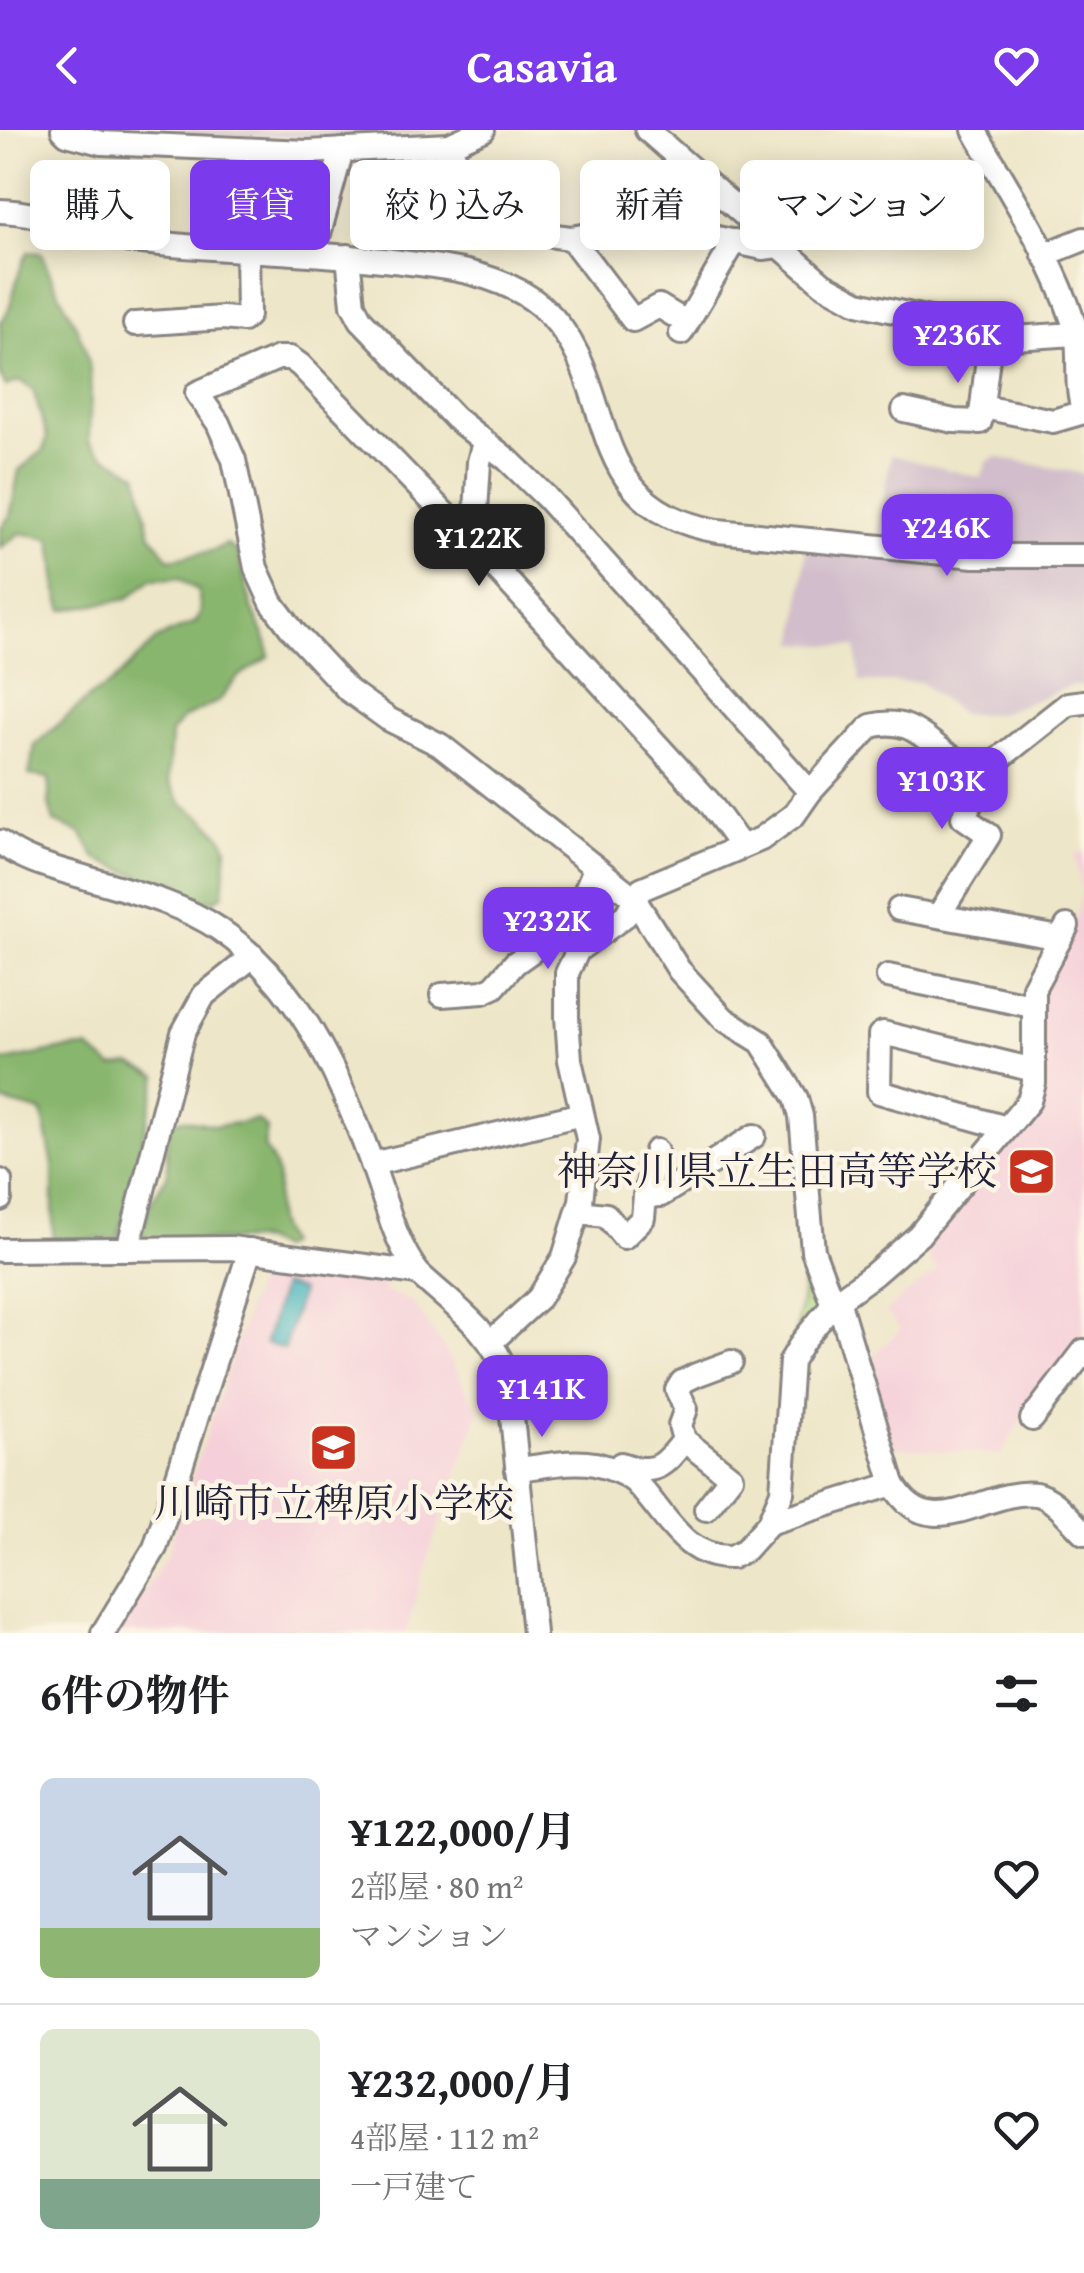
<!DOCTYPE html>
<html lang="ja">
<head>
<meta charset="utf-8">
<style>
	:root { --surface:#fff; --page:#f2f2f2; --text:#202124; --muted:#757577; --line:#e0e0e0; --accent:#7c3aed }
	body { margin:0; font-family:"Gentium Book Plus","Noto Serif JP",serif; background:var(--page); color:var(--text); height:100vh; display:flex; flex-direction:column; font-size:38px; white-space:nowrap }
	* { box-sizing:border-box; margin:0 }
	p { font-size:32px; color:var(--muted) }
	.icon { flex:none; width:55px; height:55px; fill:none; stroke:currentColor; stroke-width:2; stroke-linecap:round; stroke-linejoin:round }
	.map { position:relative; height:1503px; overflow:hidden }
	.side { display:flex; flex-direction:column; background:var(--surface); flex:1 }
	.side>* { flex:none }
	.banner { position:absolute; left:30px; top:30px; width:1025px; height:90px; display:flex; gap:20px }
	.price { position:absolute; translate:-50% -85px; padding:0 22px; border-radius:20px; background:var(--accent); color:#fff; font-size:32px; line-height:65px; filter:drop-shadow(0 2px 5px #0008) }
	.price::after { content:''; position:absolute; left:50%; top:60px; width:30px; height:22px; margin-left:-15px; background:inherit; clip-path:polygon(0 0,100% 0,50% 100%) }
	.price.on { background:#222; color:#fff }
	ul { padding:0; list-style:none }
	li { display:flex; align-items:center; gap:30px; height:250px; padding:0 40px }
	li+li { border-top:2px solid var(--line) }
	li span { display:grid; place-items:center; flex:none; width:280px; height:200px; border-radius:15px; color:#555 }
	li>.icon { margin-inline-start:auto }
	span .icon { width:120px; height:120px; fill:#fffc; stroke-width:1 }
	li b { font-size:42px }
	h2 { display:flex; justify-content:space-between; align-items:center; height:120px; padding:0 40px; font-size:42px }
	.pill { padding:0 35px; border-radius:15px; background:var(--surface); box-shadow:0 5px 25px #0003; font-size:35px; line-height:90px }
	.pill.on { background:var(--accent); color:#fff }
	header { display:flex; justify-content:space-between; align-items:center; height:130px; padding:0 40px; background:var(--accent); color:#fff; font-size:45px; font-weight:800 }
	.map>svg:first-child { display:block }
	.built { fill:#f5cfd9 }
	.industrial { fill:#d1bdcb }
	.green { fill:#acd580; stroke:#677c5e; stroke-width:2.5 }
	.forest { fill:#89b66e; stroke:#566c54; stroke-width:2.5 }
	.water { fill:#43b3bb; stroke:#326a7b; stroke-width:2.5 }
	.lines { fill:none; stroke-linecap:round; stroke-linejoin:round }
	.minor-casing { stroke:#888482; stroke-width:28 }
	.minor { stroke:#fff; stroke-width:22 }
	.labels { text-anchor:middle; stroke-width:9; stroke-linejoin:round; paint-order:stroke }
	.poi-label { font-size:40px; fill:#22223b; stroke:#fcf5e5; text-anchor:end }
</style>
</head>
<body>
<header><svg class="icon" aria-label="back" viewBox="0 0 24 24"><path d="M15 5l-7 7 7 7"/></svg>Casavia<svg class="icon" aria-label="heart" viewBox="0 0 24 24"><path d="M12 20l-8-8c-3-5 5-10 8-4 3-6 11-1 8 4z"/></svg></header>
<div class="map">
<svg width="1084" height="1503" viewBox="0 0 1084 1503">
	<rect width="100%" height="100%" fill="#fcf5e5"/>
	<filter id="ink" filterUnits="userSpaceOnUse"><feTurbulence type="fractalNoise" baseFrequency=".01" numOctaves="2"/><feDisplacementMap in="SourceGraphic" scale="20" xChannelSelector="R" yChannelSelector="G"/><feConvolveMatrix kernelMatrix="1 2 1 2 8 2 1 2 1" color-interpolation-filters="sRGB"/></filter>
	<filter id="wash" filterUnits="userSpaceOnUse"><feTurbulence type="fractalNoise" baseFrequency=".0048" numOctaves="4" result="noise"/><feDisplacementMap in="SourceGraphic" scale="40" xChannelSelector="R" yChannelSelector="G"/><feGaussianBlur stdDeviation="2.25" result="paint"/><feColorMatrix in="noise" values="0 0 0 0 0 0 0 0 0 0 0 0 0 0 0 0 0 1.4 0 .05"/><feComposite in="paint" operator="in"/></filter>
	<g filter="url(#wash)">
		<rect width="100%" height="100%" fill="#ede6c8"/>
		<g class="built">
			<path d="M1084,722v483l-58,76 -25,44 -111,-8 -22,-87 33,-30 -15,-19 51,-41 -18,-24 110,-130 13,-129 32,-62 8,-32 -7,-39z"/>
			<path d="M261,1137l123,14 -1,10 29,10 31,45 36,65 -56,160 -17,62h-86l-22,-7 -5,7h-176l50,-78z"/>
		</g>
		<g class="industrial">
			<path d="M83,0h380l-81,7 -282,-1z"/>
			<path d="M891,325l90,23 6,-16 9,-5 88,17v212h-12l-75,28h-36l-41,-32h-60l-4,-35 -60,-4 12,-112 68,9z"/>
		</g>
		<path class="green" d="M808,1126l17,43 -31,46z"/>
		<g class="forest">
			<path d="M28,122l14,1c11,36 35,66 45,102 7,28 2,58 2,87l14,13 35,19 12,59 19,26 43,-8 15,-7 11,9 14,55 15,34 2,15 -31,20 -19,24 -36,17 -12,15 -3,48 13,22 23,16 18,18 5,10 -4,47 -9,7h-12l-106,-42 -15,-26 -27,-11 -5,-18v-26l-20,-3 6,-30 57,-50 19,-11 46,-45 39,-17 5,-11 -3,-20 -19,-13 -28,1 -24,20 -64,11c-10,-24 -5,-47 -13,-72l-30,-5 -20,15v-20l10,-12 9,-46 25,-20 3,-14 -14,-46 -13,-9 -14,5 -6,-10v-53c15,-15 14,-50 28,-71z"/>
			<path d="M88,918l25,19 17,-3 28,12 -40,163 -65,1v-75l-11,-53 -38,-10 -4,-4v-36l64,-13z"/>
			<path d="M183,989l34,7 41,-6 9,9 -3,18c24,35 8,39 13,74 2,9 7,15 10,23l-7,5 -19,-9 -114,1 -6,-6 8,-30 19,-31 -2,-37 4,-15z"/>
		</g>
		<path class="water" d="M282,1155l19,6 -17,58 -19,-6z"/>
	</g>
	<g filter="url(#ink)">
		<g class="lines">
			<defs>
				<g id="minor">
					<path d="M63,0l4,4 34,9 206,9 142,-7 34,-15"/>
					<path d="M647,0l176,154 35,19 156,35 61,-4"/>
					<path d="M974,0c35,61 77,124 99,191 10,28 0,61 11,91"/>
					<path d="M449,15l10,22 32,32 64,37 16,2 82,-14 110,24 15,-2 33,-15"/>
					<path d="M0,81c46,1 87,24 133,30 83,10 167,10 250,19 53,6 115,10 158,46 83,72 32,201 177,225l256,25h110"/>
					<path d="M571,108l62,82 26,-14 28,17"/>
					<path d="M314,122l28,-102"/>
					<path d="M1044,125l40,-16"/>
					<path d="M348,126l5,49 8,15 94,98 53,42 38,37 264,295"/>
					<path d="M135,194l88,-6 20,2 5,-5 -1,-66"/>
					<path d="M681,203l54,-92"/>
					<path d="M983,277l70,14 31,-9"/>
					<path d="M904,280l50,11 26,1 11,-88"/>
					<path d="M474,414l5,-82 5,-20"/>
					<path d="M0,712c22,18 50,25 77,33 46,14 102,27 142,54 79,54 120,145 152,232 15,39 22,78 47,112 36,34 73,56 90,104l26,256"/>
					<path d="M742,717l-33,-45 -235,-258 -174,-179 -10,-7h-12l-81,35 21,30 16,37 22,108 16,35 21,28 55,59 40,29 52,26 193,152 46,73 45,49 37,23 35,56 5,18 12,135 20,53"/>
					<path d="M899,779l161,29"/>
					<path d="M939,785l50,-80 -26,-18 33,-56"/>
					<path d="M888,846l144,30"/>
					<path d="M442,865l41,-3 11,-5 21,-24 51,-36 9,-12 20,-46"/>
					<path d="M1007,998l-128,-36 1,-57 3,-2 151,37"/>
					<path d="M372,1034l210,-50"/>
					<path d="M0,1051v18"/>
					<path d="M645,1066l16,-1 93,-59"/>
					<path d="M578,1082l28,3 18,22 19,-19 2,-22 11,-45"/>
					<path d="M128,1119l55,-216 21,-38 49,-39"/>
					<path d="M0,1120l231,-2 187,25"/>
					<path d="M838,1170l55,184"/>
					<path d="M492,1211l47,-43 25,-41 17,-56 7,-62 -18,-79 -3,-43v-44l11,-23 48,-35 15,-26 120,-50 33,-24 16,-23 61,-66c61,-16 65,53 125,35l72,-57 16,-2"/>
					<path d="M1032,1289l52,-68"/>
					<path d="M684,1310l47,37 -25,32"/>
					<path d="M621,1334c33,12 43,3 63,-24l-4,-15 6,-16 -9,-19 5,-8 14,-7 35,-13"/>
					<path d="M517,1339c24,-2 53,-10 78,-5 13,3 33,10 42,20 29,30 47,75 95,73l13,-7 24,-27 13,-31 9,-131 12,-20 30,-37 41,-30 45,-39 110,-134 5,-18v-96l33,-61"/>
					<path d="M769,1393l124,-39c37,65 93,3 143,10 18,3 35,27 48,39"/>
					<path d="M103,1503l52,-85 95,-298"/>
				</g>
			</defs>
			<use href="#minor" class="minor-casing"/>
			<use href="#minor" class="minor"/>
		</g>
	</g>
	<defs>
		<symbol id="school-square" viewBox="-11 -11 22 22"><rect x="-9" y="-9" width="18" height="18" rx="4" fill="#c8321e" stroke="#fcf5e5"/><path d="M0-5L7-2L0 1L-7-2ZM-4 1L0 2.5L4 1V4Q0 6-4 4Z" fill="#fff"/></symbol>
	</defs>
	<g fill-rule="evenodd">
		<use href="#school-square" x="1004" y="1014" width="55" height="55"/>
		<use href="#school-square" x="306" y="1290" width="55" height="55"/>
	</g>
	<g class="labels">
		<g class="poi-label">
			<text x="997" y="1055">神奈川県立生田高等学校</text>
			<text x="334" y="1387" text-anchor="middle">川崎市立稗原小学校</text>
		</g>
	</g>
</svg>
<b class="price" style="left:958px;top:256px">¥236K</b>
<b class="price" style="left:947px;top:449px">¥246K</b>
<b class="price on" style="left:479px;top:459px">¥122K</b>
<b class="price" style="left:942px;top:702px">¥103K</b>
<b class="price" style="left:548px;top:842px">¥232K</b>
<b class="price" style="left:542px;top:1310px">¥141K</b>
<div class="banner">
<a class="pill">購入</a>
<a class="pill on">賃貸</a>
<a class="pill">絞り込み</a>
<a class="pill">新着</a>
<a class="pill">マンション</a>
</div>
</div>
<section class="side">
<h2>6件の物件<svg class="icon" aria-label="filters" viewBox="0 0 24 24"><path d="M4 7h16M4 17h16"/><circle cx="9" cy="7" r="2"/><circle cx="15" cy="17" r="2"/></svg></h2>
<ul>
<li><span style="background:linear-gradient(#c9d6e8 75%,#8fb573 0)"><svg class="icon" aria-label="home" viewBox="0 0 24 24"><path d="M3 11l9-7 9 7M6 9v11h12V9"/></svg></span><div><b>¥122,000/月</b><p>2部屋 · 80 m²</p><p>マンション</p></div><svg class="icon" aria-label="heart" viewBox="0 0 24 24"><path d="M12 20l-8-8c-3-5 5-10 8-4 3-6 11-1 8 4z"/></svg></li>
<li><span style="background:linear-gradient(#dfe7d0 75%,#7fa58c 0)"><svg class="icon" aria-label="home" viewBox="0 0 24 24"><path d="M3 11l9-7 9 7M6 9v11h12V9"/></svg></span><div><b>¥232,000/月</b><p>4部屋 · 112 m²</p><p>一戸建て</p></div><svg class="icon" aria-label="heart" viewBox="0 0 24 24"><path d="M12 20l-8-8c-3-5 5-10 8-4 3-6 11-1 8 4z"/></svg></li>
</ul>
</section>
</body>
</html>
